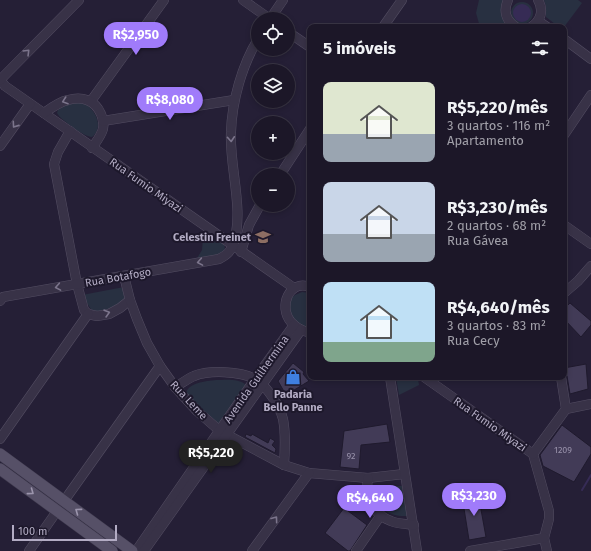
<!DOCTYPE html>
<html lang="pt">
<head>
<meta charset="utf-8">
<style>
	:root { --surface:#1c1728; --page:#292434; --text:#f1f3f6; --muted:#a09fa8; --line:#3a3645; --accent:#a07bfa }
	body { margin:0; font-family:"Fira Sans",sans-serif; background:var(--page); color:var(--text); height:100vh; display:flex; flex-direction:column; font-size:15px; white-space:nowrap }
	* { box-sizing:border-box; margin:0 }
	p { font-size:13px; color:var(--muted) }
	.icon { flex:none; width:22px; height:22px; fill:none; stroke:currentColor; stroke-width:2; stroke-linecap:round; stroke-linejoin:round }
	.map { position:relative; flex:1; overflow:hidden }
	.details { position:absolute; left:307px; top:24px; width:260px; height:356px; display:flex; flex-direction:column; background:var(--surface); border-radius:8px; box-shadow:0 2px 6px #0003,0 0 0 1px var(--line) }
	.details>* { flex:none }
	.tools { position:absolute; left:251px; top:12px; display:grid; gap:8px }
	.tools a { display:grid; place-items:center; width:44px; height:44px; border-radius:50%; background:var(--surface); box-shadow:0 2px 6px #0003,0 0 0 1px var(--line); font-size:20px }
	.scale { position:absolute; left:12px; bottom:10px; width:105px; box-sizing:border-box; padding-left:4px; border:2px solid #b3acc4; border-top:0; font-size:11px; line-height:14px; white-space:nowrap; color:#b3acc4; -webkit-text-stroke:3px #1d182b; paint-order:stroke }
	.price { position:absolute; translate:-50% -34px; padding:0 9px; border-radius:14px; background:var(--accent); color:#fff; font-size:13px; line-height:26px; filter:drop-shadow(0 1px 2px #0008) }
	.price::after { content:''; position:absolute; left:50%; top:24px; width:12px; height:9px; margin-left:-6px; background:inherit; clip-path:polygon(0 0,100% 0,50% 100%) }
	.price.current { background:#222; color:#fff }
	ul { padding:0; list-style:none }
	li { display:flex; align-items:center; gap:12px; height:100px; padding:0 16px }
	li span { display:grid; place-items:center; flex:none; width:112px; height:80px; border-radius:8px; color:#555 }
	li>.icon { margin-inline-start:auto }
	span .icon { width:48px; height:48px; fill:#fffc; stroke-width:1 }
	li b { font-size:17px }
	h2 { display:flex; justify-content:space-between; align-items:center; height:48px; padding:0 16px; font-size:17px }
	.map>svg:first-child { display:block }
	.green { fill:#283041 }
	.water { fill:#362b55 }
	.lines { fill:none; stroke-linecap:round; stroke-linejoin:round }
	.stream { stroke:#362b55; stroke-width:2 }
	.building { fill:#423b57; stroke:#1f1a2d }
	.minor-casing { stroke:#534d62; stroke-width:10 }
	.major-casing { stroke:#3e394d; stroke-width:12 }
	.minor { stroke:#383247; stroke-width:9 }
	.major { stroke:#565067; stroke-width:11 }
	.oneway { stroke:#7c758c }
	.oneway2 { stroke:#9c95ad }
	.labels { text-anchor:middle; stroke-width:4; stroke-linejoin:round; paint-order:stroke }
	.number-label { font-size:9px; fill:#9790a9 }
	.street-label { font-size:11px; fill:#b3acc4; stroke:#1d182b }
	.poi-label { font-size:11px; font-weight:bold; fill:#b3acc4; stroke:#1d182b; text-anchor:end }
</style>
</head>
<body>
<div class="map">
<svg width="591" height="551" viewBox="0 0 591 551">
	<rect width="100%" height="100%" fill="#251f36"/>
	<g class="green">
		<path d="M479,0h25l4,19 -6,8h-22l-4,-14z"/>
		<path d="M544,0h34l4,3 -18,24h-5l-13,-10v-11z"/>
		<circle cx="522" cy="13" r="11"/>
		<path d="M69,103c4,0 9,-1 13,0 13,4 23,25 10,34 -8,0 -27,-15 -33,-21l-2,-3 1,-3z"/>
		<path d="M210,233c7,5 18,9 14,20l-28,7 6,-10 1,-13z"/>
		<path d="M124,287l4,9c-11,11 -19,19 -36,15l-10,-16z"/>
		<path d="M302,292l8,1v38l-20,-13 -1,-18 6,-5z"/>
		<path d="M396,377h19l3,2 1,6 -20,10z"/>
		<path d="M216,380c9,0 23,-2 30,5l-26,40 -34,-31c1,-11 20,-13 30,-14z"/>
		<path d="M380,486h22l7,26 -1,4c-16,1 -29,-5 -33,-22z"/>
	</g>
	<circle class="water" cx="522" cy="13" r="9"/>
	<g class="lines">
		<path class="stream" d="M582,490l9,-15"/>
	</g>
	<g class="building">
		<path d="M570,303l21,18v4l-10,12 -17,-18v-10z"/>
		<path d="M293,363l11,9 -1,2 6,7 -23,14 -8,-14z"/>
		<path d="M586,364l2,25 -18,5 -3,-18 -3,-4v-4z"/>
		<path d="M387,424l3,18 -29,3 -2,24 -19,-2 4,-36z"/>
		<path d="M562,425l29,22v7l-17,28 -31,-16 -3,-11z"/>
		<path d="M246,434l5,2 1,-2 16,9 2,-5 5,3 -3,4 4,4 -1,4 -30,-16z"/>
		<path d="M478,493l8,44 -17,3 -7,-44z"/>
		<path d="M344,508l23,17 -17,26h-2l-23,-18z"/>
	</g>
	<g class="lines">
		<defs>
			<g id="minor">
				<path d="M243,0l27,19"/>
				<path d="M508,0c-5,11 -2,21 8,27"/>
				<path d="M270,19l13,-19"/>
				<path d="M538,21l9,6"/>
				<path d="M383,27l19,-27"/>
				<path d="M531,27c10,-6 13,-17 7,-27"/>
				<path d="M288,32l22,15"/>
				<path d="M564,39l27,20"/>
				<path d="M0,80l5,6 289,202"/>
				<path d="M0,80l79,-80"/>
				<path d="M91,101l73,-101"/>
				<path d="M44,113c7,-5 15,-11 24,-13 14,-4 27,0 33,14 2,5 3,10 2,15 -2,7 -7,13 -11,19"/>
				<path d="M103,121l131,-21"/>
				<path d="M70,131l-12,21 -4,12 23,120 7,26 4,4 9,2 12,-2 11,-6 10,-8"/>
				<path d="M564,135l27,-40"/>
				<path d="M0,146l30,-42"/>
				<path d="M280,175l30,-46"/>
				<path d="M564,225l27,19"/>
				<path d="M241,252l8,-27 11,-20"/>
				<path d="M124,276l6,24 7,19 10,24 13,23 15,21 22,24 23,20 64,34 25,8 59,5 36,-4"/>
				<path d="M310,287c-21,-8 -32,20 -19,35 5,6 12,9 19,11"/>
				<path d="M564,293l14,-12 13,-15"/>
				<path d="M0,301l3,-4 216,-38c6,-3 12,-7 14,-14 12,-34 -4,-78 -2,-113 1,-31 11,-67 27,-93"/>
				<path d="M390,377l27,174"/>
				<path d="M424,377l109,77 16,57v8l-5,19 3,13"/>
				<path d="M175,387c6,-3 12,-8 19,-11 15,-6 46,-5 61,3 11,6 25,27 28,40 3,15 2,31 1,46"/>
				<path d="M566,409l25,-5"/>
				<path d="M0,439l88,-125"/>
				<path d="M533,454l33,-45 -5,-32"/>
				<path d="M368,478c-3,19 4,36 23,43 7,3 16,3 23,4"/>
				<path d="M64,501l96,-135"/>
				<path d="M29,551l28,-40"/>
				<path d="M136,551l119,-172 39,-54"/>
				<path d="M144,551l157,-221"/>
				<path d="M252,551l57,-78"/>
				<path d="M356,551l25,-36"/>
				<path d="M470,551l74,-13"/>
			</g>
			<g id="major">
				<path d="M0,454l132,97"/>
				<path d="M0,469l112,82"/>
			</g>
		</defs>
		<use href="#minor" class="minor-casing"/>
		<use href="#major" class="major-casing"/>
		<use href="#minor" class="minor"/>
		<use href="#major" class="major"/>
	</g>
	<defs><path id="oneway-chevron" d="M-2-3.5L2.5 0L-2 3.5" fill="none" stroke-width="1.6" stroke-linecap="round" stroke-linejoin="round"/></defs>
	<g class="oneway">
		<use href="#oneway-chevron" transform="translate(27 52) rotate(-45)"/>
		<use href="#oneway-chevron" transform="translate(65 101) rotate(161)"/>
		<use href="#oneway-chevron" transform="translate(15 125) rotate(125)"/>
		<use href="#oneway-chevron" transform="translate(231 139) rotate(86)"/>
		<use href="#oneway-chevron" transform="translate(200 262) rotate(170)"/>
		<use href="#oneway-chevron" transform="translate(58 287) rotate(170)"/>
		<use href="#oneway-chevron" transform="translate(107 313) rotate(-16)"/>
		<use href="#oneway-chevron" transform="translate(275 519) rotate(-54)"/>
	</g>
	<g class="oneway2">
		<use href="#oneway-chevron" transform="translate(31 492) rotate(36)"/>
		<use href="#oneway-chevron" transform="translate(78 511) rotate(-144)"/>
	</g>
	<defs>
		<symbol id="school-bare" viewBox="-9 -9 18 18"><path d="M0-5L7-2L0 1L-7-2ZM-4 1L0 2.5L4 1V4Q0 6-4 4Z" fill="#8d6e63" stroke="#1d182b" stroke-width="2.5" paint-order="stroke"/></symbol>
		<symbol id="shop-bare" viewBox="-9 -9 18 18"><path d="M-5-2.5h2.3a2.7 3.5 0 0 1 5.4 0H5L5.5 6h-11ZM-1.5-2.5h3a1.5 2.3 0 0 0-3 0Z" fill="#3f7fe0" stroke="#1d182b" stroke-width="2.5" paint-order="stroke"/></symbol>
	</defs>
	<g fill-rule="evenodd">
		<use href="#school-bare" x="252" y="226" width="22" height="22"/>
		<use href="#shop-bare" x="282" y="366" width="22" height="22"/>
	</g>
	<g class="labels">
		<g class="number-label">
			<text x="563" y="453">1209</text>
			<text x="351" y="459">92</text>
		</g>
		<g class="street-label">
			<text transform="translate(146 185) rotate(35)" y="4">Rua Fumio Miyazi</text>
			<text transform="translate(118 277) rotate(-10)" y="4">Rua Botafogo</text>
			<text transform="translate(256 379) rotate(-55)" y="4">Avenida Guilhermina</text>
			<text transform="translate(189 400) rotate(47)" y="4">Rua Leme</text>
			<text transform="translate(490 424) rotate(35)" y="4">Rua Fumio Miyazi</text>
		</g>
		<g class="poi-label">
			<text x="251" y="241">Celestin Freinet</text>
			<text x="293" y="398" text-anchor="middle">Padaria<tspan x="293" dy="13">Bello Panne</tspan></text>
		</g>
	</g>
</svg>
<div class="tools">
<a><svg class="icon" aria-label="locate" viewBox="0 0 24 24"><circle cx="12" cy="12" r="6"/><path d="M12 2v4M12 18v4M2 12h4M18 12h4"/></svg></a>
<a><svg class="icon" aria-label="layers" viewBox="0 0 24 24"><path d="M12 4l9 5-9 5-9-5zM3 14l9 5 9-5"/></svg></a>
<a>+</a>
<a>−</a>
</div>
<div class="scale">100 m</div>
<b class="price" style="left:136px;top:56px">R$2,950</b>
<b class="price" style="left:170px;top:121px">R$8,080</b>
<b class="price current" style="left:211px;top:474px">R$5,220</b>
<b class="price" style="left:474px;top:517px">R$3,230</b>
<b class="price" style="left:370px;top:519px">R$4,640</b>
<section class="details">
<h2>5 imóveis<svg class="icon" aria-label="filters" viewBox="0 0 24 24"><path d="M4 7h16M4 17h16"/><circle cx="9" cy="7" r="2"/><circle cx="15" cy="17" r="2"/></svg></h2>
<ul>
<li><span style="background:linear-gradient(#dfe7d0 65%,#9aa5b1 0)"><svg class="icon" aria-label="home" viewBox="0 0 24 24"><path d="M3 11l9-7 9 7M6 9v11h12V9"/></svg></span><div><b>R$5,220/mês</b><p>3 quartos · 116 m²</p><p>Apartamento</p></div></li>
<li><span style="background:linear-gradient(#c9d6e8 65%,#9aa5b1 0)"><svg class="icon" aria-label="home" viewBox="0 0 24 24"><path d="M3 11l9-7 9 7M6 9v11h12V9"/></svg></span><div><b>R$3,230/mês</b><p>2 quartos · 68 m²</p><p>Rua Gávea</p></div></li>
<li><span style="background:linear-gradient(#bfe0f5 75%,#7fa58c 0)"><svg class="icon" aria-label="home" viewBox="0 0 24 24"><path d="M3 11l9-7 9 7M6 9v11h12V9"/></svg></span><div><b>R$4,640/mês</b><p>3 quartos · 83 m²</p><p>Rua Cecy</p></div></li>
</ul>
</section>
</div>
</body>
</html>
